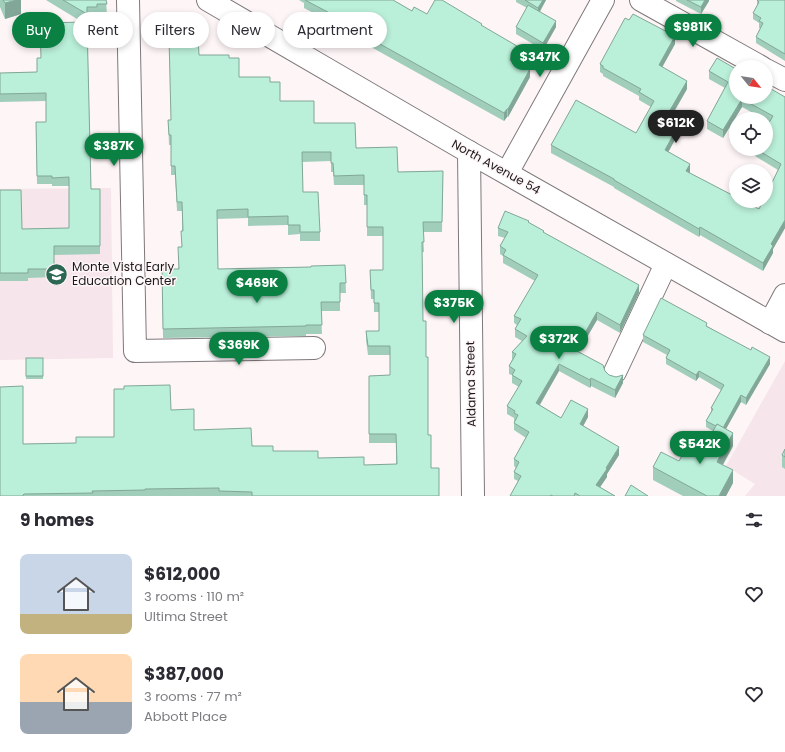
<!DOCTYPE html>
<html lang="en">
<head>
<meta charset="utf-8">
<style>
	:root { --surface:#fff; --page:#f7f7f7; --text:#2b2b33; --muted:#7c7c81; --accent:#0b8043 }
	body { margin:0; font-family:Poppins,sans-serif; background:var(--page); color:var(--text); height:100vh; display:flex; flex-direction:column; font-size:15px; white-space:nowrap }
	* { box-sizing:border-box; margin:0 }
	p { font-size:13px; color:var(--muted) }
	.icon { flex:none; width:22px; height:22px; fill:none; stroke:currentColor; stroke-width:2; stroke-linecap:round; stroke-linejoin:round }
	.map { position:relative; height:496px; overflow:hidden }
	.panel { display:flex; flex-direction:column; background:var(--surface); flex:1 }
	.panel>* { flex:none }
	.guide { position:absolute; left:12px; top:12px; width:400px; height:36px; display:flex; gap:8px }
	.needle { width:26px; rotate:120deg }
	.buttons { position:absolute; left:729px; top:60px; display:grid; gap:8px }
	.buttons a { display:grid; place-items:center; width:44px; height:44px; border-radius:50%; background:var(--surface); box-shadow:0 2px 6px #0003; font-size:20px }
	.price { position:absolute; translate:-50% -34px; padding:0 9px; border-radius:14px; background:var(--accent); color:#fff; font-size:13px; line-height:26px; filter:drop-shadow(0 1px 2px #0008) }
	.price::after { content:''; position:absolute; left:50%; top:24px; width:12px; height:9px; margin-left:-6px; background:inherit; clip-path:polygon(0 0,100% 0,50% 100%) }
	.price.current { background:#222; color:#fff }
	ul { padding:0; list-style:none }
	li { display:flex; align-items:center; gap:12px; height:100px; padding:0 20px }
	li span { display:grid; place-items:center; flex:none; width:112px; height:80px; border-radius:8px; color:#555 }
	li>.icon { margin-inline-start:auto }
	span .icon { width:48px; height:48px; fill:#fffc; stroke-width:1 }
	li b { font-size:17px }
	h2 { display:flex; justify-content:space-between; align-items:center; height:48px; padding:0 20px; font-size:17px }
	.tag { padding:0 14px; border-radius:18px; background:var(--surface); box-shadow:0 2px 6px #0003; font-size:14px; line-height:36px }
	.tag.current { background:var(--accent); color:#fff }
	.map>svg:first-child { display:block }
	.built { fill:#f6e5ea }
	.lines { fill:none; stroke-linecap:round; stroke-linejoin:round }
	.minor-casing { stroke:#7f787a; stroke-width:24 }
	.minor { stroke:#fff; stroke-width:22 }
	.wall { fill:#a0cebb }
	.shaded-wall { fill:#82a798 }
	.building { fill:#baefd9; stroke:#82a798 }
	.labels { text-anchor:middle; stroke-width:3; stroke-linejoin:round; paint-order:stroke }
	.street-label { font-size:12px; fill:#1b1919; stroke:#fef5f7 }
	.poi-label { font-size:12px; fill:#1b1919; stroke:#fef5f7; text-anchor:start }
</style>
</head>
<body>
<div class="map">
<svg width="785" height="496" viewBox="0 0 785 496">
	<rect width="100%" height="100%" fill="#fef5f7"/>
	<g class="built">
		<path d="M111,188l2,170 -113,2v-171z"/>
		<path d="M785,361v135h-40l10,-12 -29,-18z"/>
	</g>
	<g class="lines">
		<defs>
			<g id="minor">
				<path d="M128,0l7,351 179,-3"/>
				<path d="M208,0l261,152 316,179"/>
				<path d="M641,0l120,67"/>
				<path d="M766,70l19,10"/>
				<path d="M469,152l4,344"/>
				<path d="M507,173l96,-173"/>
				<path d="M770,323l15,-28"/>
				<path d="M615,372l51,-108"/>
			</g>
		</defs>
		<use href="#minor" class="minor-casing"/>
		<use href="#minor" class="minor"/>
	</g>
	<g class="wall">
		<path d="M0,0h21v14l-16,5 -5,-12z"/>
		<path d="M46,0h60l1,15h-10v2h-10l4,172h9v65l-46,1v22l-26,1v3h-28v-91l22,39 47,-1v-42h-17v-2h-15l-1,-62h10v-21l-46,1v-29l37,-1 4,-14 41,-36z"/>
		<path d="M299,0h94l19,11 15,3 55,12 35,29 -3,6 16,16 -22,40h-1l-3,4 -133,-74v-3l-67,-36v-5z"/>
		<path d="M516,0h30l-6,12 16,15 -13,23 -27,-16v-7l11,-19 -11,-6z"/>
		<path d="M676,0h33v1l-8,13 -25,-13z"/>
		<path d="M757,0h28v61l-29,-18v-6l4,-9h-1v-5l-6,-4v-6l4,-7z"/>
		<path d="M675,44l-13,23 25,22 -14,25 9,13 -14,25 22,20 -1,1 70,36 19,-39 -23,-14v-7h11l4,-27 -4,-2v-1h-2l-22,-12 -19,31 -16,-9v-8l18,-33 -16,-9v-8l76,26v131l-12,21v4l-10,18 -63,-36 -1,2 -85,-49v-1l-63,-34v-8l85,-12 15,-26 -12,-7v-4l-36,-20v-2l-3,-2v-8z"/>
		<path d="M199,55l30,3 10,19 31,5 10,19 34,22 84,49 45,-1 -1,61h-19l1,20h-2l1,69 5,114 3,33 8,28h-439l23,-52 53,-1 38,-6 57,-27 23,20 79,21 91,14 32,-1v-21h-27v-67l21,-1v-20h-22l-2,-15v-9h13v-19h-5v-13h-3l-1,-29h13v-34h-16v-31h-3v-20h-30l-1,-13h-2v-11l-29,1 1,30 17,40v9h-20v-7l-12,1v-10l-40,1v-8l-31,1 1,50 93,-2 34,-2 1,28h-6v18h-19l1,23h-16v2l-143,2 -1,-69h16l4,-22v-36h-5l-2,-36h-4v-30h-2l-1,-25h3z"/>
		<path d="M529,223l110,70 -19,40 -23,-13 -19,32 27,19 4,4 14,8 -8,15 -24,-12 -1,2 -31,-17 -19,34 21,13 27,-1 -5,9 36,29 -12,19v3l-7,10 15,9h-105l8,-15 -4,-2v-7l2,-4 -2,-2v-7l12,-21 -12,-8v-7l1,-2h-1v-3l-7,-4v-8l12,-19 -7,-4v-8l-3,-1v-8l3,-6v-8l10,-11 -7,-4v-8l2,-4 -3,-2v-7l21,-35 -32,-18v-7l-3,-2v-8l5,-8 -7,-2v-8z"/>
		<path d="M707,326l63,38 -24,41 -5,-3 -15,27 7,17 -10,19 10,18 -7,13h-43l-30,-16v-13l26,-6 22,-9 12,-21 -7,-4v-6l5,-9v-4l10,-18 -22,-13 -3,4 -30,-17v-6l1,-3 -24,-13v-7z"/>
		<rect x="26" y="358" width="17" height="21"/>
		<path d="M785,449v20l-3,-2v-12z"/>
	</g>
	<g class="shaded-wall">
		<path d="M17,0h4v14l-16,5v-16z"/>
		<path d="M543,0h3l-8,14v-6z"/>
		<path d="M705,0h4v1l-8,13v-7z"/>
		<path d="M556,21v6l-13,23v-7z"/>
		<path d="M675,36v8l-16,29v-8z"/>
		<path d="M517,46v9l-7,13v-8z"/>
		<path d="M530,69v8l-22,40v-8z"/>
		<path d="M687,81v8l-18,31v-8z"/>
		<path d="M742,99v8l-19,31v-8z"/>
		<path d="M507,109v8l-3,4v-8z"/>
		<path d="M682,119v8l-17,31v-8z"/>
		<path d="M690,164v8l-4,7v-8z"/>
		<path d="M785,220v8l-12,21v4l-10,18v-8l8,-19z"/>
		<path d="M700,227v8l-1,2v-8z"/>
		<path d="M639,285v8l-19,40v-8z"/>
		<path d="M597,312v8l-22,38v-8z"/>
		<path d="M770,357v7l-24,41v-7z"/>
		<path d="M559,364v7l-23,40v-8z"/>
		<path d="M699,371v6l-3,4v-6z"/>
		<path d="M623,375v8l-8,15v-8z"/>
		<path d="M591,378v8l-1,2v-8z"/>
		<path d="M741,395v7l-19,34v-7z"/>
		<path d="M588,409v8l-8,15v-8z"/>
		<path d="M733,433v13l-16,29v-13z"/>
		<path d="M619,447v8l-12,19v3l-11,16v-8z"/>
		<path d="M733,470v13l-7,13h-7z"/>
	</g>
	<g class="building">
		<path d="M3,0h14l-12,3z"/>
		<path d="M63,0h43l1,4h-10v3h-10v7z"/>
		<path d="M305,0h88l19,11 2,-4 13,7 8,-14h7l40,24 -1,1 36,21 -7,14 20,9 -22,40h-1l-3,4 -133,-74 2,-3z"/>
		<path d="M525,0h18l-5,8z"/>
		<path d="M687,0h18l-4,7z"/>
		<path d="M757,0h28v54l-29,-17 7,-14 -4,-2 2,-3 -8,-5 6,-11z"/>
		<path d="M528,5l28,16 -13,22 -27,-16z"/>
		<path d="M633,14l42,22 -16,29 28,16 -18,31 13,7 -17,31 25,14 -4,7 50,26v4h7l16,8 4,-8h3v-6l15,-31 -25,-15h10v-21l7,-12 -31,-17 -19,31 -16,-9 21,-39 -19,-11 8,-13 19,11v28h30v-11l19,11v123l-14,24 2,2 -10,17 -63,-36 -1,2 -85,-49v-1l-63,-34 25,-45 60,33 18,-32 -15,-9 2,-3 -38,-21v-2l-3,-2 25,-46 4,2z"/>
		<path d="M87,22l4,167h9v57h-46v23h-26v4h-28v-83h21l1,39 47,-1v-51l-17,1v-2h-15l-1,-54h10v-29l-46,1v-21l37,-1v-14h4l-1,-35z"/>
		<path d="M169,37h29l1,18h30v3h10v19h31v5h10v19h34v22h41l1,25 41,-1 1,25 45,-1 -1,51h-19l1,20h-2l1,79h3v36h2v78h3v33h8v28h-187v-4l-33,-1v-3l-74,1v1l-53,1 1,2 -69,1 -1,1v1h-23v-109l23,-1v58l53,-1v-6h38v-48h10v-3l46,-1 1,25 23,-1v21l57,-2 1,18h21v5h45v7l46,-1v8l33,-1 -1,-30h-27v-58l21,-1v-29h-22l-2,-15h13v-28h-5v-13h-3l-1,-20h13v-43h-16v-32h-3v-20l-30,1 -1,-13h-2v-11h-29l1,40h15l2,40h-20v-7h-12v-9l-40,1v-8l-31,1 1,59 93,-2v-1l34,-1 1,18h-6v19h-19l1,23h-16v1l-143,3 -1,-60h17l-1,-22h4l-1,-16h2l-1,-29h-5l-2,-36h-4v-31h-2l-1,-15h3z"/>
		<path d="M505,211l24,10 -1,1 16,9 -1,1 96,53 -19,40 -23,-13 -22,38 28,15 2,6 4,4 7,2 7,-2 -8,15 -24,-12 -1,2 -31,-16 -23,39 25,15 10,-18 17,9 -8,15 39,23 -13,21 1,1 -11,16 19,11h-35l-5,-3 -1,3h-21l-2,-1 -1,1h-40l11,-20 -7,-4 5,-10 -5,-3 15,-27 -15,-9 4,-8 -4,-2 1,-2 -8,-5 15,-25 -10,-6 3,-5 -6,-4 7,-12 -4,-2 15,-16 -12,-7 6,-10 -7,-3 24,-41 -35,-20 3,-5 -6,-4 8,-14 -10,-4z"/>
		<path d="M661,298l46,25 -1,3 45,24 1,-3 18,10 -24,41 -5,-3 -18,33 -6,-4 -1,2 -10,-5 7,-12 -2,-1 13,-23 -25,-14 -3,4 -30,-17 4,-8 -27,-15z"/>
		<rect x="26" y="358" width="17" height="18"/>
		<path d="M717,424l16,9 -16,29 16,8 -14,26h-12l-54,-29 8,-15 18,9 9,-16 13,7z"/>
		<path d="M785,449v8l-3,-2z"/>
		<path d="M631,485l17,11h-23z"/>
	</g>
	<defs>
		<symbol id="school-disc" viewBox="-11 -11 22 22"><circle r="9.5" fill="#2b6752" stroke="#fef5f7"/><path d="M0-5L7-2L0 1L-7-2ZM-4 1L0 2.5L4 1V4Q0 6-4 4Z" fill="#fff"/></symbol>
	</defs>
	<g fill-rule="evenodd">
		<use href="#school-disc" x="44" y="262" width="25" height="25"/>
	</g>
	<g class="labels">
		<g class="street-label">
			<text transform="translate(496 167) rotate(29)" y="4">North Avenue 54</text>
			<text transform="translate(471 384) rotate(-91)" y="4">Aldama Street</text>
		</g>
		<g class="poi-label">
			<text x="72" y="271">Monte Vista Early<tspan x="72" dy="14">Education Center</tspan></text>
		</g>
	</g>
</svg>
<div class="buttons">
<a><svg class="needle" viewBox="-14 -14 28 28"><path d="M0-13l5 13h-10z" fill="#e53935"/><path d="M0 13l5-13h-10z" fill="#7c7c81"/></svg></a>
<a><svg class="icon" aria-label="locate" viewBox="0 0 24 24"><circle cx="12" cy="12" r="6"/><path d="M12 2v4M12 18v4M2 12h4M18 12h4"/></svg></a>
<a><svg class="icon" aria-label="layers" viewBox="0 0 24 24"><path d="M12 4l9 5-9 5-9-5zM3 14l9 5 9-5"/></svg></a>
</div>
<b class="price" style="left:693px;top:48px">$981K</b>
<b class="price" style="left:540px;top:78px">$347K</b>
<b class="price current" style="left:676px;top:144px">$612K</b>
<b class="price" style="left:114px;top:167px">$387K</b>
<b class="price" style="left:257px;top:304px">$469K</b>
<b class="price" style="left:454px;top:324px">$375K</b>
<b class="price" style="left:559px;top:360px">$372K</b>
<b class="price" style="left:239px;top:366px">$369K</b>
<b class="price" style="left:700px;top:465px">$542K</b>
<div class="guide">
<a class="tag current">Buy</a>
<a class="tag">Rent</a>
<a class="tag">Filters</a>
<a class="tag">New</a>
<a class="tag">Apartment</a>
</div>
</div>
<section class="panel">
<h2>9 homes<svg class="icon" aria-label="filters" viewBox="0 0 24 24"><path d="M4 7h16M4 17h16"/><circle cx="9" cy="7" r="2"/><circle cx="15" cy="17" r="2"/></svg></h2>
<ul>
<li><span style="background:linear-gradient(#c9d6e8 75%,#c2b280 0)"><svg class="icon" aria-label="home" viewBox="0 0 24 24"><path d="M3 11l9-7 9 7M6 9v11h12V9"/></svg></span><div><b>$612,000</b><p>3 rooms · 110 m²</p><p>Ultima Street</p></div><svg class="icon" aria-label="heart" viewBox="0 0 24 24"><path d="M12 20l-8-8c-3-5 5-10 8-4 3-6 11-1 8 4z"/></svg></li>
<li><span style="background:linear-gradient(#ffd9b3 60%,#9aa5b1 0)"><svg class="icon" aria-label="home" viewBox="0 0 24 24"><path d="M3 11l9-7 9 7M6 9v11h12V9"/></svg></span><div><b>$387,000</b><p>3 rooms · 77 m²</p><p>Abbott Place</p></div><svg class="icon" aria-label="heart" viewBox="0 0 24 24"><path d="M12 20l-8-8c-3-5 5-10 8-4 3-6 11-1 8 4z"/></svg></li>
</ul>
</section>
</body>
</html>
